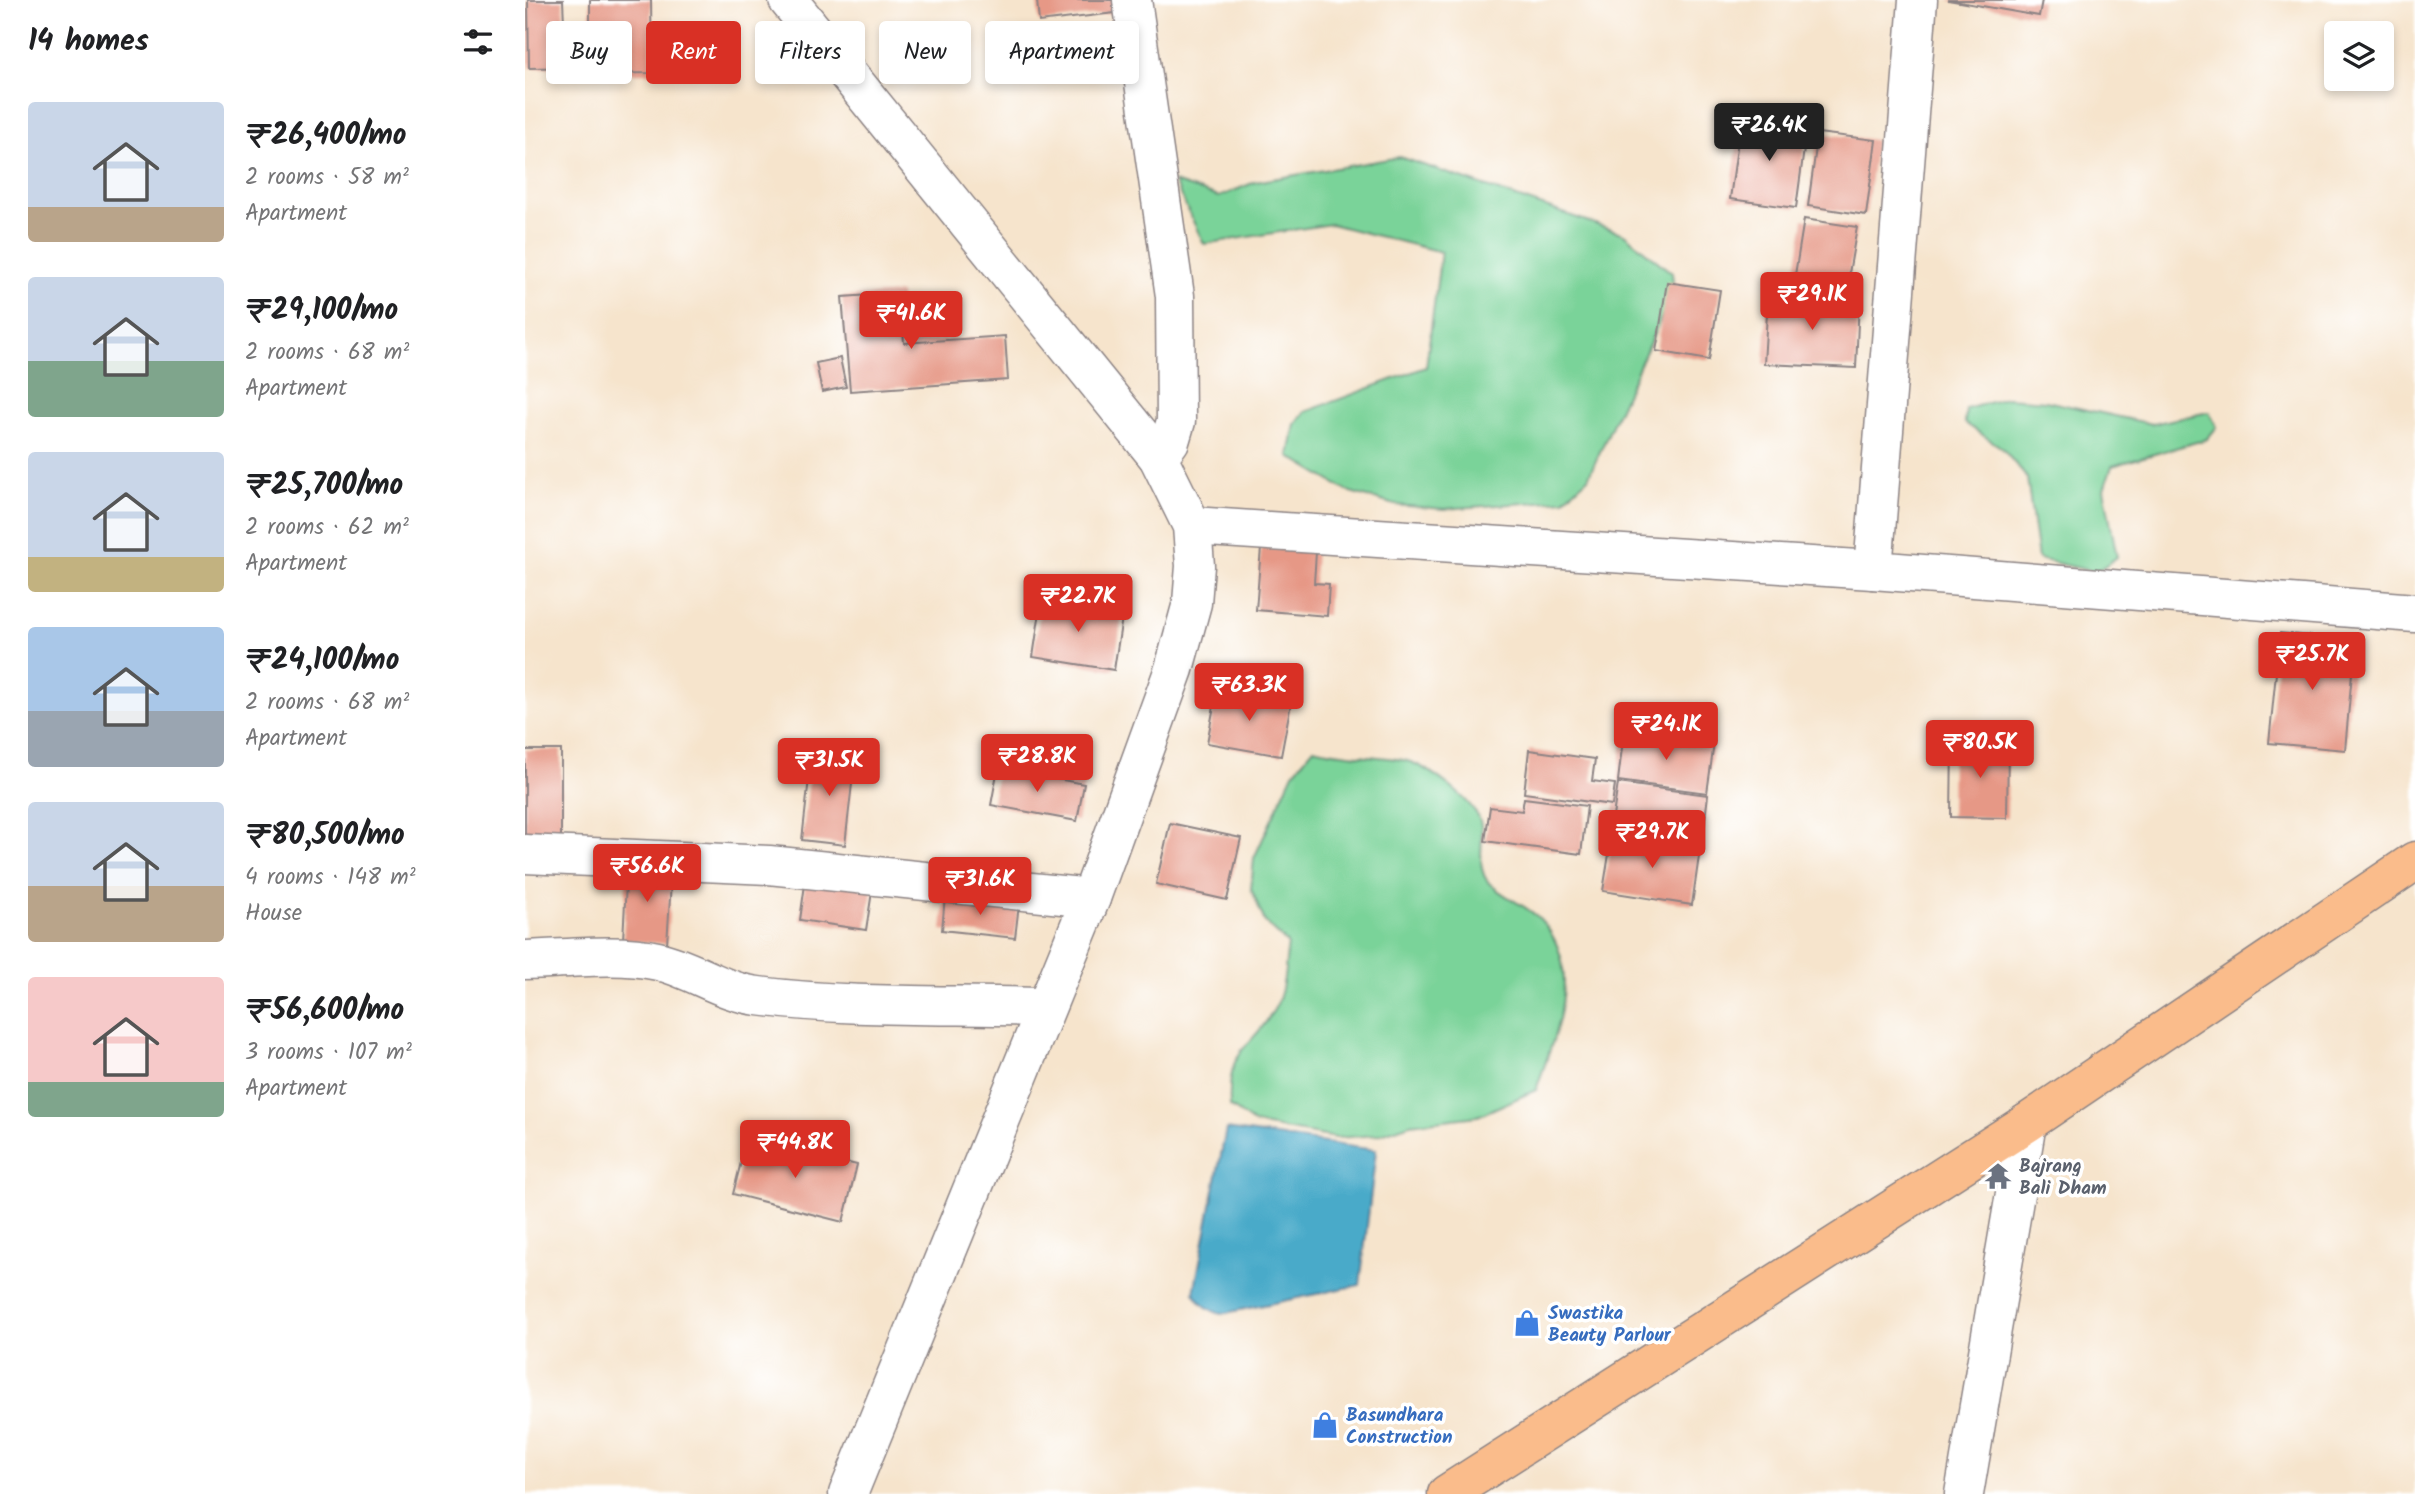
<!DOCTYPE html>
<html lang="en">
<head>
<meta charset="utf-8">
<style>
	:root { --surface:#fff; --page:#f6f6f6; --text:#202124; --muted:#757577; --accent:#d93025 }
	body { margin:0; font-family:Kalam,sans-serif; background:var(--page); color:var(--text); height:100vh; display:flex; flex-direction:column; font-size:26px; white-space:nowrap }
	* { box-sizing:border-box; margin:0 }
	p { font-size:23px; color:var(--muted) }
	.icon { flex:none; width:38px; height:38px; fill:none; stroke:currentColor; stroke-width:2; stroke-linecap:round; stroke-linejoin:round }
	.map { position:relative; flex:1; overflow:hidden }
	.side { display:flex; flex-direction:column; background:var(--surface); width:525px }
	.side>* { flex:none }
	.banner { position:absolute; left:21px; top:21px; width:665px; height:63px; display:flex; gap:14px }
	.buttons { position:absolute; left:1799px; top:21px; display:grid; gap:14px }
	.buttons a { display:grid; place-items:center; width:70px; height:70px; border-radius:7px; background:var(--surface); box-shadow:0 4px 10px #0003; font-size:35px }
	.price { position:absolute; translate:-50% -60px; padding:0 16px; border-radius:7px; background:var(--accent); color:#fff; font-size:23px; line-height:46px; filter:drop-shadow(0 2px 4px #0008) }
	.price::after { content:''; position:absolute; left:50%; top:42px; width:21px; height:16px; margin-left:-10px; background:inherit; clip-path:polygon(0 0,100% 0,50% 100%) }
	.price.current { background:#222; color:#fff }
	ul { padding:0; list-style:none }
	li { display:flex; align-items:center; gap:21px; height:175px; padding:0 28px }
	li span { display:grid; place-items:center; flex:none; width:196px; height:140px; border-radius:7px; color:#555 }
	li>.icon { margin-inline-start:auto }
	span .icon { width:84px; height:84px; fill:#fffc; stroke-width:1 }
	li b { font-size:30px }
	h2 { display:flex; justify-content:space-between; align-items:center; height:84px; padding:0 28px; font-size:30px }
	.pill { padding:0 24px; border-radius:7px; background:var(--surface); box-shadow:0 4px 10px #0003; font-size:24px; line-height:63px }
	.pill.current { background:var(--accent); color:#fff }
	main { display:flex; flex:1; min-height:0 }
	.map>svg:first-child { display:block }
	.green { fill:#7ad399; stroke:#4e7a6a; stroke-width:2 }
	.water { fill:#4aaac9; stroke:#366682; stroke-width:2 }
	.building { fill:#e69886 }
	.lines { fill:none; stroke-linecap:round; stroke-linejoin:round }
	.minor-casing { stroke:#8c8384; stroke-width:41 }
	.major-casing { stroke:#8c8384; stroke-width:41 }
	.minor { stroke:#fff; stroke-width:38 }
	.major { stroke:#fabc8b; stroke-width:38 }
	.labels { text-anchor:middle; stroke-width:7; stroke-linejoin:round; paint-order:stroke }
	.worship-label { font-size:19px; font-weight:bold; fill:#5b616d; stroke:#fff; text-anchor:start }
	.shop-label { font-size:19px; font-weight:bold; fill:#366cbe; stroke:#fff; text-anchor:start }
</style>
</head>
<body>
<main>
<section class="side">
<h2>14 homes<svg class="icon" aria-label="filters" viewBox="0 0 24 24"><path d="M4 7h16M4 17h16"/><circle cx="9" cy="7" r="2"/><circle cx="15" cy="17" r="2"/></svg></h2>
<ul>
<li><span style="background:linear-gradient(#c9d6e8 75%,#b9a48a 0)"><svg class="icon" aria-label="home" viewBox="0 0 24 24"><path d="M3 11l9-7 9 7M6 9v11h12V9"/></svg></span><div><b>₹26,400/mo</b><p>2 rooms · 58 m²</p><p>Apartment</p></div></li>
<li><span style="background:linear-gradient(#c9d6e8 60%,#7fa58c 0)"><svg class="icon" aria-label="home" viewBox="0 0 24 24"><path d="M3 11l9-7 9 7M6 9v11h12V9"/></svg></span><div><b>₹29,100/mo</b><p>2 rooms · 68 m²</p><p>Apartment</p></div></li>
<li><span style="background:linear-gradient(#c9d6e8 75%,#c2b280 0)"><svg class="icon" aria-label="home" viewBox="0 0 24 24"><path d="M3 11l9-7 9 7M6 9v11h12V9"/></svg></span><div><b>₹25,700/mo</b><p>2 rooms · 62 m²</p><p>Apartment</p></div></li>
<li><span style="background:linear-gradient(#a9c7e8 60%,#9aa5b1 0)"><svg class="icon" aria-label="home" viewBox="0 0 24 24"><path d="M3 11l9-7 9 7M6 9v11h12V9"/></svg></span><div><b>₹24,100/mo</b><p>2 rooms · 68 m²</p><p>Apartment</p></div></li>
<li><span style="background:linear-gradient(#c9d6e8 60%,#b9a48a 0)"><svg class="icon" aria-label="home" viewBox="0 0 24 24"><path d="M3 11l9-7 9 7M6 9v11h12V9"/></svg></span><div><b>₹80,500/mo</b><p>4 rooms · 148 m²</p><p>House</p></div></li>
<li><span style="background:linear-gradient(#f6c9c9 75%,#7fa58c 0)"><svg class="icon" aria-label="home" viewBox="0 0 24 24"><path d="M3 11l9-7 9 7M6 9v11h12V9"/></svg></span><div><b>₹56,600/mo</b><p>3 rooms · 107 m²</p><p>Apartment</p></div></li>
</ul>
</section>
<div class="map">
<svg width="1890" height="1494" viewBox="0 0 1890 1494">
	<rect width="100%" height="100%" fill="#fff"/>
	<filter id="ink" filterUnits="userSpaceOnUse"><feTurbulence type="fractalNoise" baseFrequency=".0143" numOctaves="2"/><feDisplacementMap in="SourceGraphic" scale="14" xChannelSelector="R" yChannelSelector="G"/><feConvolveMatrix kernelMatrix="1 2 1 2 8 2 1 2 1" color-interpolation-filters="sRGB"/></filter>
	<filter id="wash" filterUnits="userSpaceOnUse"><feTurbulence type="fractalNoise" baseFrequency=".00686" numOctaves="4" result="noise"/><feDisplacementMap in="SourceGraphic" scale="28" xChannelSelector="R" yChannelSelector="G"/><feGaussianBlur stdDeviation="1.57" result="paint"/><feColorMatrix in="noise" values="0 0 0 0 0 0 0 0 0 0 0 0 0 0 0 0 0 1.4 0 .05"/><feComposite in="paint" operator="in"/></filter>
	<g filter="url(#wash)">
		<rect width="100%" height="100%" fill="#f6e4cc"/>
		<g class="green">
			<path d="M875,157l224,77 48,39 2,17 -86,188 -24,22 -120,9 -49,-4 -48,-14 -58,-35 6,-32 10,-12 121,-45 15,-115 -110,-28 -127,20 -30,-62 45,15 36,-15z"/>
			<path d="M1481,398l40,3 106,23 57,-12 8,15 -10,12 -95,27 -8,23 13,68 -21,15 -58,-13 -11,-81 -25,-30 -37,-25 1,-14z"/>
			<path d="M789,748c30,8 59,7 89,12 21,3 70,40 77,61 6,19 -6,45 9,62 15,15 38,22 52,37 45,50 13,116 -5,170l-58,26 -68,8 -32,11 -42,3 -81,-14 -25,-18c-3,-63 20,-53 45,-98 10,-17 10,-45 13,-64l-23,-22 -14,-33 3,-31 39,-85z"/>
		</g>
		<path class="water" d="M701,1129l150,21 -16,135 -139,29c-13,-4 -20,-10 -27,-22z"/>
		<g id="blocks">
			<g class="building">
				<path d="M3,0h35l1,23h19v44l-54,1z"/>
				<path d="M65,0h61l1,73 -62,1z"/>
				<path d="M512,0h85l1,12 -84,10z"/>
				<path d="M1423,0h94l-3,16z"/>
				<path d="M1216,118l66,9 -11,81 -66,-9z"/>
				<path d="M1293,133l58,7 -10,75 -58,-9z"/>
				<path d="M1279,219l53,8 -10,58 -52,-10z"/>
				<path d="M1142,282l53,8 -11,70 -53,-9z"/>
				<path d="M375,293l4,50 101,-7 3,44 -158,11 -8,-94z"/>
				<path d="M1243,296l91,4 -3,68 -92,-4z"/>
				<path d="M315,358l6,29 -24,5 -6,-29z"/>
				<path d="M736,548l55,4 -2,31 15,1 -2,32 -71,-6z"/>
				<path d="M517,598l81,13 -9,59 -81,-13z"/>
				<path d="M1755,633l75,7 -10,110 -76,-7z"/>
				<path d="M692,690l74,13 -10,53 -74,-13z"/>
				<path d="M1099,731l90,12 -7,50 -89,-12z"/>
				<path d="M1427,742l56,1 -1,75 -56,-1z"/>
				<rect x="0" y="750" width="36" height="87"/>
				<path d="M1004,750l66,9 -3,22 23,3 -3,21 -88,-12z"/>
				<path d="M287,752l43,5 -10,88 -43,-5z"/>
				<path d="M473,768l86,16 -7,37 -86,-16z"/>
				<path d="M1093,783l90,12 -5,40 -91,-12z"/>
				<path d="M999,798l63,8 -6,48 -96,-13 5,-34 32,4z"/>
				<path d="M645,823l71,15 -14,62 -71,-16z"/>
				<path d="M1087,836l88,13 -8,56 -89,-14z"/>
				<path d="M102,864l45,3 -5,77 -44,-4z"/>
				<path d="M282,870l67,9 -8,51 -66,-10z"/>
				<path d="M420,896l74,8 -4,34 -73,-8z"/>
				<path d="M222,1138l110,27 -14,57 -110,-28z"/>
			</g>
		</g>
	</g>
	<g filter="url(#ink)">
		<use href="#blocks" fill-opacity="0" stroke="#8c8384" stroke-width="2"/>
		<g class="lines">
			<defs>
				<g id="minor">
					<path d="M263,0l370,457 34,69 3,40 -3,37 -18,66 -83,229 -243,596"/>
					<path d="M607,0l43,296 1,125 -6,20 -12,16"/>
					<path d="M667,526l681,44 542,43"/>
					<path d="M1348,570l45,-570"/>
					<path d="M0,854l244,11 322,33"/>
					<path d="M0,960c43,-1 91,-8 133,1 35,8 64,31 100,35 94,12 192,8 287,11"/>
					<path d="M1439,1494l63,-371"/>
				</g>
				<path id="major" d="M922,1494l580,-371 388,-262"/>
			</defs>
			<use href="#minor" class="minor-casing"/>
			<use href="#major" class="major-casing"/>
			<use href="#minor" class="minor"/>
			<use href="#major" class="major"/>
		</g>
	</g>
	<defs>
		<symbol id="temple-bare" viewBox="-9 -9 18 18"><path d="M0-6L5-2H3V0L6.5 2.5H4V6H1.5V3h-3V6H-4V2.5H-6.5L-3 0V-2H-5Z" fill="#6b7280" stroke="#fff" stroke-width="2.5" paint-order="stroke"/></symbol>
		<symbol id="shop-bare" viewBox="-9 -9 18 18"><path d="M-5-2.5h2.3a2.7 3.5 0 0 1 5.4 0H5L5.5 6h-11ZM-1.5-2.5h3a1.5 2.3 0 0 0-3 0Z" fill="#3f7fe0" stroke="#fff" stroke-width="2.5" paint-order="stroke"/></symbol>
	</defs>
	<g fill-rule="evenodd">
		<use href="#temple-bare" x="1454" y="1157" width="38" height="38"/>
		<use href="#shop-bare" x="983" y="1304" width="38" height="38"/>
		<use href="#shop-bare" x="781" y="1406" width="38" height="38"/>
	</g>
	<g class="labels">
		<g class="worship-label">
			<text x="1494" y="1172">Bajrang<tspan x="1494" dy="22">Bali Dham</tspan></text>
		</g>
		<g class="shop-label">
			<text x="1023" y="1319">Swastika<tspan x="1023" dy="22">Beauty Parlour</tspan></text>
			<text x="821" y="1421">Basundhara<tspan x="821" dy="22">Construction</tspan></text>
		</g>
	</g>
</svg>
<div class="buttons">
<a><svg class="icon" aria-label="layers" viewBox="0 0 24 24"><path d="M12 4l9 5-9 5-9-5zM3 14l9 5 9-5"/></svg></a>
</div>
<b class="price current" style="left:1244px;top:163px">₹26.4K</b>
<b class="price" style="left:1287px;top:332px">₹29.1K</b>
<b class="price" style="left:386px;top:351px">₹41.6K</b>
<b class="price" style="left:553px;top:634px">₹22.7K</b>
<b class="price" style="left:1787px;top:692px">₹25.7K</b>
<b class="price" style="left:724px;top:723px">₹63.3K</b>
<b class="price" style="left:1141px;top:762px">₹24.1K</b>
<b class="price" style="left:1455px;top:780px">₹80.5K</b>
<b class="price" style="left:512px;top:794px">₹28.8K</b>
<b class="price" style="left:304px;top:798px">₹31.5K</b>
<b class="price" style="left:1127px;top:870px">₹29.7K</b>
<b class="price" style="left:122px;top:904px">₹56.6K</b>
<b class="price" style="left:455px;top:917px">₹31.6K</b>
<b class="price" style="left:270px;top:1180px">₹44.8K</b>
<div class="banner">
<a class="pill">Buy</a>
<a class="pill current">Rent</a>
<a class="pill">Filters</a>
<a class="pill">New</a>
<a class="pill">Apartment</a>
</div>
</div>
</main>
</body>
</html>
